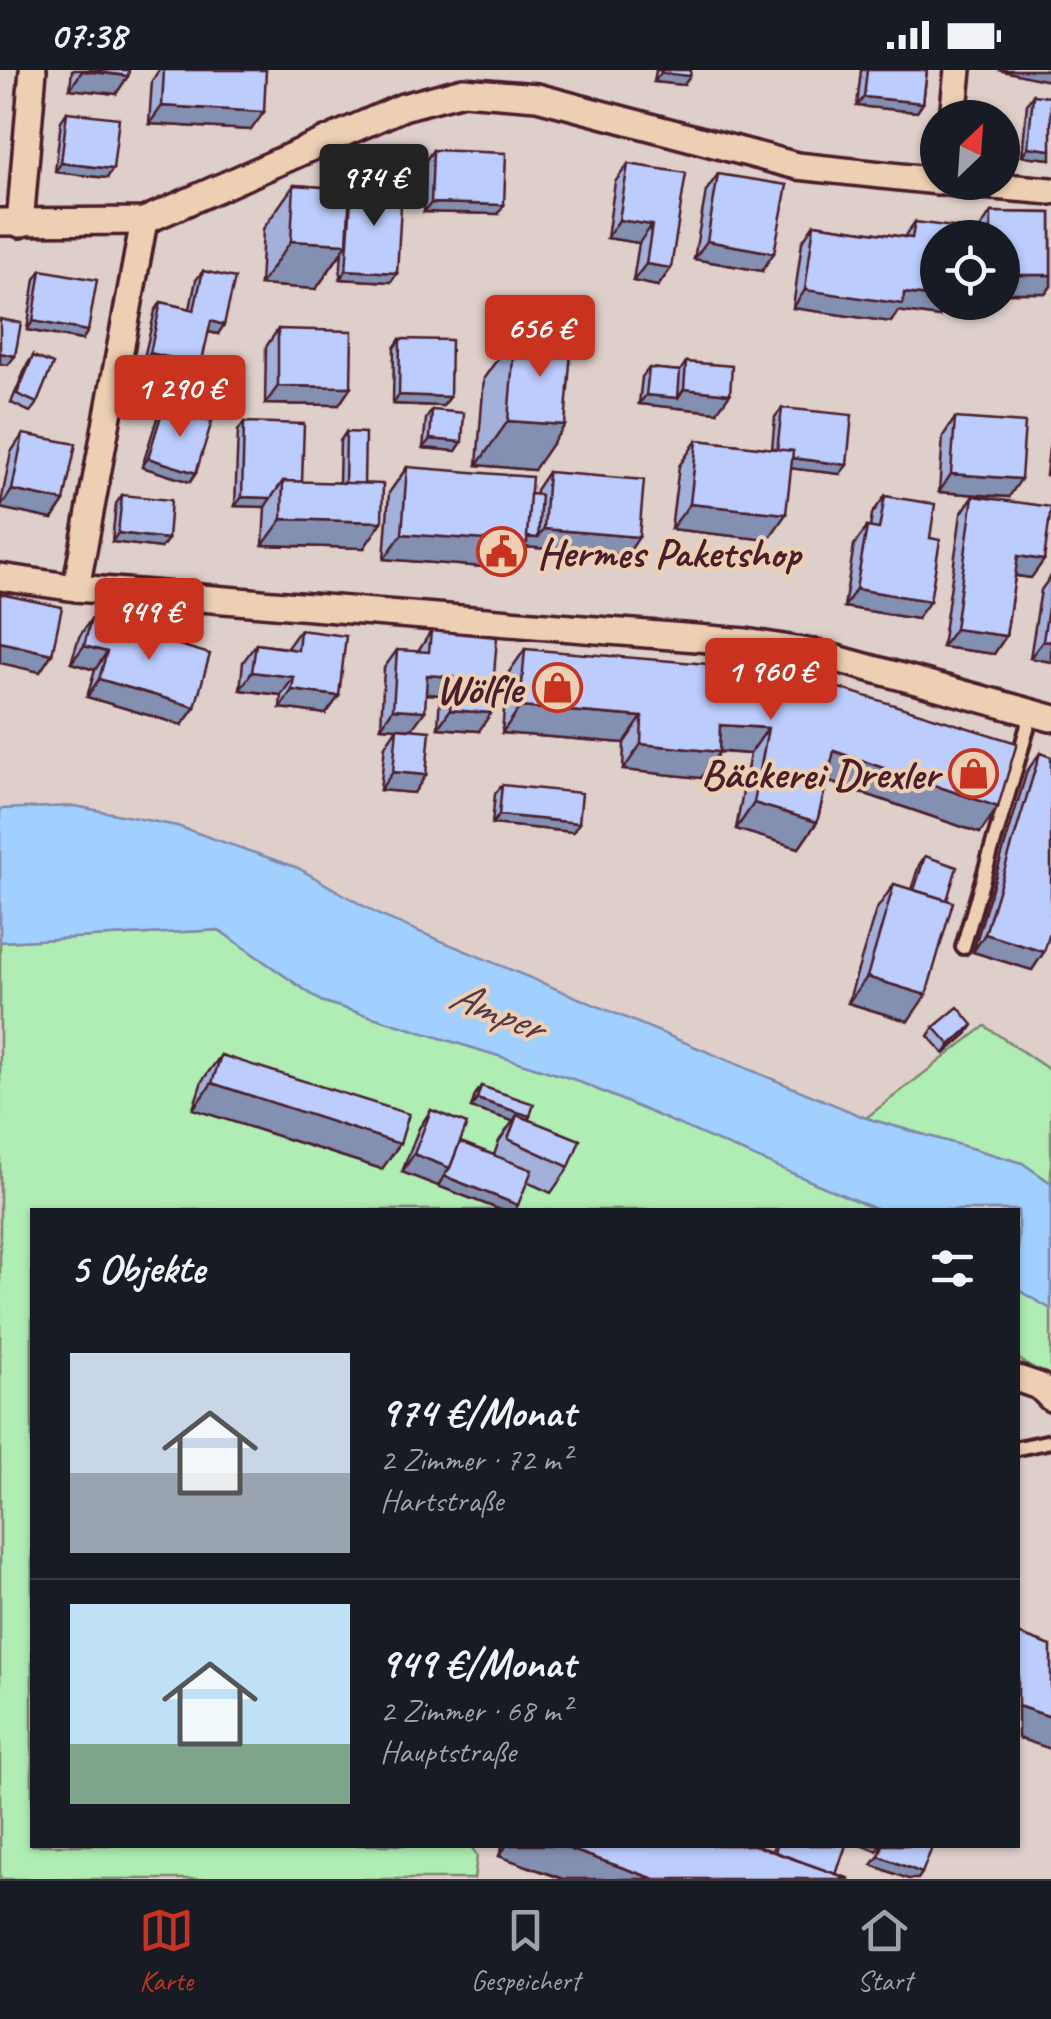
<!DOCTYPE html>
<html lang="de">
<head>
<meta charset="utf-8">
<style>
	:root { --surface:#171b24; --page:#242831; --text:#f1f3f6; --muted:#9ea1a6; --line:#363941; --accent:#c8321e }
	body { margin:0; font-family:Caveat,sans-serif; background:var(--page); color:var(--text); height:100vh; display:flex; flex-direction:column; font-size:38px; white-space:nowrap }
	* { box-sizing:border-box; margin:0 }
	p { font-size:32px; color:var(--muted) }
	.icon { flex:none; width:55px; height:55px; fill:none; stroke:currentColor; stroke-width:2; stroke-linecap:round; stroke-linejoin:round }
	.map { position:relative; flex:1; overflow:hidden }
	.sheet { position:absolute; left:30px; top:1138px; width:990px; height:640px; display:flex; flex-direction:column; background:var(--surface); border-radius:0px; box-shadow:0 2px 8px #0004 }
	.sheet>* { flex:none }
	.needle { width:65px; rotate:25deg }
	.buttons { position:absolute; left:920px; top:30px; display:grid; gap:20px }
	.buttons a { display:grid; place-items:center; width:100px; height:100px; border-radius:50%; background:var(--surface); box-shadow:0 2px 8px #0004; font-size:50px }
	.price { position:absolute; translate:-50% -85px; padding:0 22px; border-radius:10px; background:var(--accent); color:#fff; font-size:32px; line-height:65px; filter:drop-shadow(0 2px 5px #0008) }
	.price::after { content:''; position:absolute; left:50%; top:60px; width:30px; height:22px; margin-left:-15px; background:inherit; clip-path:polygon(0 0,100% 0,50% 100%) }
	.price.current { background:#222; color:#fff }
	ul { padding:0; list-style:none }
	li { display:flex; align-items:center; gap:30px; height:250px; padding:0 40px }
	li+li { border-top:2px solid var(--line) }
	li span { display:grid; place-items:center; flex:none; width:280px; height:200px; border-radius:0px; color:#555 }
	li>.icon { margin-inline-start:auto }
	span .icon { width:120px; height:120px; fill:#fffc; stroke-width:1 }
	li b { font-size:42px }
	h2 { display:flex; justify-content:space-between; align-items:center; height:120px; padding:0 40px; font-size:42px }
	.status { display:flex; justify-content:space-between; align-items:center; height:70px; padding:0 50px; background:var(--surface); direction:ltr }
	.status svg { height:28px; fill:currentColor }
	.tab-bar { display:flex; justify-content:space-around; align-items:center; height:140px; border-top:2px solid var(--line); background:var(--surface); font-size:28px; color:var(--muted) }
	.tab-bar a { display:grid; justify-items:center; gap:5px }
	.tab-bar .current { color:var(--accent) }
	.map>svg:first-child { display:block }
	.green { fill:#afedb4; stroke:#7c8670; stroke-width:2.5 }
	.water { fill:#a2d0fe; stroke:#7f89aa; stroke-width:2.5 }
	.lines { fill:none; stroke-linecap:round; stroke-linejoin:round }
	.lane-casing { stroke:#4a1f2b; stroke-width:20 }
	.street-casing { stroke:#4a1f2b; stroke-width:32 }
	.lane { stroke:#edd0b4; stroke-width:12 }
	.street { stroke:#edd0b4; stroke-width:25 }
	.wall { fill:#a2b0da; stroke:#4a1f2b; stroke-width:2.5 }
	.shaded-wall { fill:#8490b1; stroke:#4a1f2b; stroke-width:2.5 }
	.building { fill:#bccdfd; stroke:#4a1f2b; stroke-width:2.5 }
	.labels { text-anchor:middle; stroke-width:8; stroke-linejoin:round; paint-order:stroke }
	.poi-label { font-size:42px; font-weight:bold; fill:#4a1f2b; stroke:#edd0b4; text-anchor:end }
	.water-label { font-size:45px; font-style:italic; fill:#573a4b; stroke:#edd0b4 }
</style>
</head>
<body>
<div class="status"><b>07:38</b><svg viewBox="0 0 49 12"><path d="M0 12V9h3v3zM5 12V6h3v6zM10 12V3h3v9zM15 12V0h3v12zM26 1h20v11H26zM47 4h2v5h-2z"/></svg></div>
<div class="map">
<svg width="1051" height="1809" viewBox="0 0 1051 1809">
	<rect width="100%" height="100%" fill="#decfca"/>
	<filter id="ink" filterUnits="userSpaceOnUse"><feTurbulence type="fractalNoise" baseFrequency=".01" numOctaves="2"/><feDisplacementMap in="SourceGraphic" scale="20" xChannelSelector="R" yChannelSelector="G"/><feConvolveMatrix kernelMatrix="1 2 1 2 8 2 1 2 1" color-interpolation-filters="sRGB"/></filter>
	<g filter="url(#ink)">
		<g class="green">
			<path d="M219,860l102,71 252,78 305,131h-846v635h438l7,11 -3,23h-474v-937z"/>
			<path d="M985,956l66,45v112l-29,-20 -156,-45z"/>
			<path d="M1018,1220l33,19v74l-33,-25z"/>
		</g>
		<path class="water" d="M75,736l102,20 121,42 81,47 487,203 156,45 29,20v126l-33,-19v-80h-140l-305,-131 -252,-78 -102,-71 -219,12v-133z"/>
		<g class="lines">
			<defs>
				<g id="lane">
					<path d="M963,877l69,-235"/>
					<path d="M1018,1378l33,-7"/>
				</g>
				<g id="street">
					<path d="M953,48l5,-48"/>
					<path d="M947,112l104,9"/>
					<path d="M0,152l144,-1 259,-114 60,-16 74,6 260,69 141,15"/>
					<path d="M20,154l13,-154"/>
					<path d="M0,507l76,11 670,54 69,11 236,65"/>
					<path d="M76,518l68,-367"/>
					<path d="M1018,1309l21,7 12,12"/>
				</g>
			</defs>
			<use href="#lane" class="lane-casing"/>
			<use href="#street" class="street-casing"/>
			<use href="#lane" class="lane"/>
			<use href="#street" class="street"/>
		</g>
		<g class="wall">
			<path d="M72,0h57l-1,6 -12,18 -46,-5z"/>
			<path d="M159,0h107l-15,60 -102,-6 3,-43z"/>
			<path d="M656,0h35l-7,15 -30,-3z"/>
			<path d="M861,0h66l-4,33 -6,9 -60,-6z"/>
			<path d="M1033,25l18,64 -29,-3 5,-52z"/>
			<path d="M67,42l40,66 -52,-6 6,-51z"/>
			<path d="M433,80l65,64 -74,-2 2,-52z"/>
			<path d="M393,83l28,26 -7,9 -29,-2 2,-24z"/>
			<path d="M628,94l43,104 -13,18 -25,-5 6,-38 -32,-5 8,-56z"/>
			<path d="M718,104l44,97 -68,-12 12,-68z"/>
			<path d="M294,115l55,4 3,-4 45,88 -6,9 -51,-3 2,-27 -26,37 -56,-4 3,-56z"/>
			<path d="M991,142l60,1v73l-5,7h-44v-55h-23v-8z"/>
			<path d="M915,152l24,95 -41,-6 -7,11 -98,-14 9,-66 12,-18 90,13z"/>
			<path d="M41,200l47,61 -6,9 -55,-10 8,-51z"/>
			<path d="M203,201l15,63 -10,-2 -14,42 -51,-12 12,-51 6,-9 29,7 6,-29z"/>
			<path d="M278,259l73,58 -12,18 -74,-1 1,-57z"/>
			<path d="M515,264l19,136 -57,-5 7,-87z"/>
			<path d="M400,269l50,58 -7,9 -50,-2 1,-56z"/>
			<path d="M33,286l4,47 -7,9 -19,-9 16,-38z"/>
			<path d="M686,292l31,50 -78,-8 3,-27 7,-9 31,3z"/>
			<path d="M164,336l32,67 -6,9 -48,-15 16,-52z"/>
			<path d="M782,338l58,66 -49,-6 -23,72 -97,-11 8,-63 18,-26 75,9 3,-32z"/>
			<path d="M432,340l30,32 -6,9 -33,-3 3,-29z"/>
			<path d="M955,348l54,79 -70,-5 4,-56z"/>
			<path d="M244,352l58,60 37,1 1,-42 6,-9 18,116 -101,-3 2,-38 -30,-1 3,-75z"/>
			<path d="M1051,362v43h-5z"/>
			<path d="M23,364l41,67 -12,18 -52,-11 11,-56z"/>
			<path d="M407,397l129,28v-5l12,-18 79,83 -103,-8 -16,22 -124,-10 5,-66z"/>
			<path d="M122,425l46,44 -7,9 -49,-6 4,-38z"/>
			<path d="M885,426l32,123 -73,-12 10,-62 13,-18 3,1 2,-14z"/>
			<path d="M973,426l71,64 -13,18 -16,-2 -9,60 -12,18 -52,-7 19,-133z"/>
			<path d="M1051,506v86l-21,-4 11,-68z"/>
			<path d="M91,549l104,88 -13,18 -95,-28 8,-27 -24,-7 8,-26z"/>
			<path d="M300,560l39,66 -13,18 -46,-6 1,-13 -41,-5 3,-28 13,-18 31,4z"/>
			<path d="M431,561l48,100 -41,-3 2,-33 -14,-1 -14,35 2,64 -34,-3 5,-44 12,-18 -16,-1 3,-59 13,-18 21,2z"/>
			<path d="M525,579l473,158 -18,26 -153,-52 -10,41 -18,26 -63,-19 14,-75 -31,-2 -18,26 -78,-8 1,-27 -122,-10 5,-58z"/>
			<path d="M1040,683l4,199 -12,18 -59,-18 54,-181z"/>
			<path d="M502,715l77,38 -6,9 -81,-8 3,-30z"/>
			<path d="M925,786l-17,165 -60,-18 28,-93 18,-26 17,6 8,-25z"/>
			<path d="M934,957l33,7 -23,20 -16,-18z"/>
			<path d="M221,985l161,114 -189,-60 9,-28z"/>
			<path d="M481,1016l49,30 -2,4 41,47 -18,26 -24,-11 -12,28h-14l-99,-38 17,-44 12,-18 29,32 34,13 5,-14 14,-20 -42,-13 4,-13z"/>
			<path d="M503,1775h251l18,6 2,-6h72l-10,29 14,5h-287l-64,-23z"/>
		</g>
		<g class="shaded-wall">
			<path d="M998,0h49l4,1v7l-2,3z"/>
			<path d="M82,1l46,5 -12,18 -46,-5z"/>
			<path d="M661,3l29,3 -6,9 -30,-3z"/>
			<path d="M864,27l59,6 -6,9 -60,-6z"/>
			<path d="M162,36l102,6 -13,18 -102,-6z"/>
			<path d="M1028,77l23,3v9l-29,-3z"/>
			<path d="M61,93l52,6 -6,9 -52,-6z"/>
			<path d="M392,107l29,2 -7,9 -29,-2z"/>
			<path d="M431,133l73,2 -6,9 -74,-2z"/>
			<path d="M619,150l33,5 -13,18 -32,-5z"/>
			<path d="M291,171l56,3 -31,45 -56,-4z"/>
			<path d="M707,171l67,12 -12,18 -68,-12z"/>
			<path d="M646,194l25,4 -13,18 -25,-5z"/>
			<path d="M346,200l51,3 -6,9 -51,-3z"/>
			<path d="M1002,205h49v11l-5,7h-44z"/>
			<path d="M805,220l99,3 34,4v5h11l-10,15 -41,-6 -7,11 -98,-14z"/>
			<path d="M33,251l55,10 -6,9 -55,-10z"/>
			<path d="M211,251l13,4 -6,9 -14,-3z"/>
			<path d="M0,283l15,3 -7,9 -8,-1z"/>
			<path d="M150,283l51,12 -7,9 -51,-12z"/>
			<path d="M278,316l73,1 -12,18 -74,-1z"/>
			<path d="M684,319l46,5 -13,18 -78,-8 7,-9 32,3z"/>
			<path d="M399,325l51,2 -7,9 -50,-2z"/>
			<path d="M508,351l57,4 -31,45 -57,-5z"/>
			<path d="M430,369l32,3 -6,9 -33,-3z"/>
			<path d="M776,386l71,9 -7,9 -70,-8z"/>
			<path d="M148,388l48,15 -6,9 -48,-15z"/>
			<path d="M951,404l70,5 -12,18 -70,-5z"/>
			<path d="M12,420l52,11 -12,18 -52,-11z"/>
			<path d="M242,427l29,1 -6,9 -30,-1z"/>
			<path d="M690,434l96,10 -18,26 -97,-11z"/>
			<path d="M282,449l100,3 -18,26 -101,-3z"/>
			<path d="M544,459l95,8 -12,18 -103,-8 -16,22 -124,-10 18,-25 136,4z"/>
			<path d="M118,463l50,6 -7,9 -49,-6z"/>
			<path d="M1018,486l26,4 -13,18 -26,-4z"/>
			<path d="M856,519l74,12 -13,18 -73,-12z"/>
			<path d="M955,559l51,7 -12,18 -52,-7z"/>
			<path d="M1043,571l8,1v20l-21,-4z"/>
			<path d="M0,572l52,12 -12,18 -40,-9z"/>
			<path d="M84,576l23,6 -12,18 -24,-7z"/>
			<path d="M252,602l42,5 -13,18 -41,-5z"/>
			<path d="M427,605l26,2 -13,18 -25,-2z"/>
			<path d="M99,609l96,28 -13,18 -95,-28z"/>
			<path d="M292,620l47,6 -13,18 -46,-6z"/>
			<path d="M520,637l122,10 -18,26 -122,-10z"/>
			<path d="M393,639l32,2 -13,18 -31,-2z"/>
			<path d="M450,640l41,3 -12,18 -41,-3z"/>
			<path d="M720,655l48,3 -18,26 -48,-4z"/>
			<path d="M641,674l78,8 -18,26 -78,-8z"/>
			<path d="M834,681l164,56 -18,26 -164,-56z"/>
			<path d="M393,702l33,3 -12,18 -34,-3z"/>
			<path d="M754,733l63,19 -18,26 -63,-19z"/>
			<path d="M499,745l80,8 -6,9 -81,-8z"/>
			<path d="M985,864l59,18 -12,18 -59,-18z"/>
			<path d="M867,907l59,18 -18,26 -60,-18z"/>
			<path d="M973,955l-6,9 -23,20 6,-9z"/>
			<path d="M212,1013l188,61 -18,25 -189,-60z"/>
			<path d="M477,1029l53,17 -6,9 -7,-10 -4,6 -42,-13z"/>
			<path d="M414,1084l36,14 -12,18 -36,-14z"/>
			<path d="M444,1106l74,29 -3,5h-14l-63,-24z"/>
			<path d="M1018,1636l33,11v32l-33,-11z"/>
			<path d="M507,1775h51l97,34h-92l-64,-23z"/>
			<path d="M861,1775h21l-5,6z"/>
			<path d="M879,1786l43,17 -4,6h-10l-36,-14z"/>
		</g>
		<g class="building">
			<path d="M83,0h46l-1,6z"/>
			<path d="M164,0h102l-2,42 -102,-6z"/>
			<path d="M661,0h30l-1,6 -29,-3z"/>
			<path d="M867,0h60l-4,33 -59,-6z"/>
			<path d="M1033,25l18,2v53l-23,-3z"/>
			<path d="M67,42l52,6 -6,51 -52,-6z"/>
			<path d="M433,80l73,3 -2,52 -73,-2z"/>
			<path d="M393,83l29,2 -1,24 -29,-2z"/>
			<path d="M628,94l58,9 -15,95 -25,-4 6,-39 -33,-5z"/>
			<path d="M718,104l69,11 -13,68 -67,-12z"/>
			<path d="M294,115l56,4 -3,55 -56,-3z"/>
			<path d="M352,115l50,3 -5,85 -51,-3z"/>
			<path d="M991,142l60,1v62h-49v-37h-11z"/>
			<path d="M915,152l46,6 -1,10h-22v59l-34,-4 -1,11 -98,-14 9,-66 98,14z"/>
			<path d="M41,200l56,10 -9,51 -55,-10z"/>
			<path d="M203,201l32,7 -11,47 -13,-4 -10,44 -51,-12 11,-51 33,8z"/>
			<path d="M0,249l21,4 -6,33 -15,-3z"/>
			<path d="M278,259l74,2 -1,56 -73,-1z"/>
			<path d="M515,264l57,4 -7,87 -57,-4z"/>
			<path d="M400,269l51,1 -1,57 -51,-2z"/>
			<path d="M33,286l20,8 -16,39 -20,-9z"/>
			<path d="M686,292l46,4 -2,28 -46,-5z"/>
			<path d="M649,298l31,3 -2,27 -32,-3z"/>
			<path d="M164,336l48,15 -16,52 -48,-15z"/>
			<path d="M782,338l70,7 -5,50 -55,-7 1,-7 -16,-1z"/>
			<path d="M432,340l32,3 -2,29 -32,-3z"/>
			<path d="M955,348l70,5 -4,56 -70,-5z"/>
			<path d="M244,352l60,2 -2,58 -19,-1 -12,17 -29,-1z"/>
			<path d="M346,362l19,1 -1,51 -19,-1z"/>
			<path d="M23,364l53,10 -12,57 -52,-11z"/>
			<path d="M697,370l96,11 -7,63 -96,-10z"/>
			<path d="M407,397l125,10 -5,66 -125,-9z"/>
			<path d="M548,402l96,8 -5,57 -95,-8z"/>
			<path d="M283,411l100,3 -1,38 -100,-3z"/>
			<path d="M530,424l11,1 -3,43 -11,-1z"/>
			<path d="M122,425l49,5 -3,39 -50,-6z"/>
			<path d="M885,426l50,8 -5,34 10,2 -10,61 -74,-12 11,-62 12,2z"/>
			<path d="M973,426l78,11 -7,53 -26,-4 -12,80 -51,-7z"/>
			<path d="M1051,518v54l-8,-1z"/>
			<path d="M0,524l62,13 -10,47 -52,-12z"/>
			<path d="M91,549l119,35 -15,53 -96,-28 8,-27 -23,-6z"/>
			<path d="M300,560l46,6 -7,60 -47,-6 2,-13 -42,-5 4,-28 42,6z"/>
			<path d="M431,561l66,6 -6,76 -41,-3 3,-33 -26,-2 -2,36 -32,-2 4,-59 32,2z"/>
			<path d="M525,579l256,21 236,73 -19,64 -164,-56 -17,71 -63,-19 14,-75 -48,-3 -1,27 -78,-8 1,-27 -122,-10z"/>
			<path d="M397,658l33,3 -4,44 -33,-3z"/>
			<path d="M1040,683l11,4v172l-7,23 -59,-18z"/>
			<path d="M502,715l80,8 -3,30 -80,-8z"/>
			<path d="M925,786l32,11 -10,33 -33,-10z"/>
			<path d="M894,814l59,18 -27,93 -59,-18z"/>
			<path d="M958,937l15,18 -23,20 -16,-18z"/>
			<path d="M221,985l188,59 -9,30 -188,-61z"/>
			<path d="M481,1016l53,18 -4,12 -53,-17z"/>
			<path d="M431,1040l36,14 -17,44 -36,-14z"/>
			<path d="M517,1045l63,25 -11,27 -61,-28z"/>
			<path d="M460,1072l72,28 -14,35 -74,-29 6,-8z"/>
			<path d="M1018,1564l33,12v71l-33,-11z"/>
			<path d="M558,1775h196l96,34h-195z"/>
			<path d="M777,1775h69l-10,29 -61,-22z"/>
			<path d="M883,1775h50l-11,28 -43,-17z"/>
		</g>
	</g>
	<defs>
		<symbol id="civic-ring" viewBox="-11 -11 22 22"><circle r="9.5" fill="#edd0b4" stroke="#c8321e" stroke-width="1.5"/><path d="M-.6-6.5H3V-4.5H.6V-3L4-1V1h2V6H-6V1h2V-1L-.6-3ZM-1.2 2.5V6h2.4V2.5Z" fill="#c8321e"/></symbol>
		<symbol id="shop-ring" viewBox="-11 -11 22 22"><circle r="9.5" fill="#edd0b4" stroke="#c8321e" stroke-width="1.5"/><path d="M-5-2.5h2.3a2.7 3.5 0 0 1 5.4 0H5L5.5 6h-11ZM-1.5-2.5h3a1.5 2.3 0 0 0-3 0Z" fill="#c8321e"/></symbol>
	</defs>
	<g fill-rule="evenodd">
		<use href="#civic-ring" x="474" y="454" width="55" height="55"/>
		<use href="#shop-ring" x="530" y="590" width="55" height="55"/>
		<use href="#shop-ring" x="946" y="676" width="55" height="55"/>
	</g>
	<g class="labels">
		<g class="poi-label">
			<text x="537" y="497" text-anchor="start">Hermes Paketshop</text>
			<text x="522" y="633">Wölfle</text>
			<text x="939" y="718">Bäckerei Drexler</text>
		</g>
		<g class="water-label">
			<text transform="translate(497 939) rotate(22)" y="16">Amper</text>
		</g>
	</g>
</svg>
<div class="buttons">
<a><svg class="needle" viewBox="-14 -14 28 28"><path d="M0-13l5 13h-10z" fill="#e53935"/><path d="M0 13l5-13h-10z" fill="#9ea1a6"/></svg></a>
<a><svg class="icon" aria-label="locate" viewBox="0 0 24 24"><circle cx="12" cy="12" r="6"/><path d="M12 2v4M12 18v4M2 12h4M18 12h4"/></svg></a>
</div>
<b class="price current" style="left:374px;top:159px">974 €</b>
<b class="price" style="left:540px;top:310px">656 €</b>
<b class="price" style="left:180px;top:370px">1 290 €</b>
<b class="price" style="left:149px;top:593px">949 €</b>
<b class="price" style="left:771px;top:653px">1 960 €</b>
<section class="sheet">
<h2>5 Objekte<svg class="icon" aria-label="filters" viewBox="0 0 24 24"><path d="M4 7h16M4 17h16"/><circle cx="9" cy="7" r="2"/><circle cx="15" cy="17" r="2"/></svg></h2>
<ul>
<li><span style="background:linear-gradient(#c9d6e8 60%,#9aa5b1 0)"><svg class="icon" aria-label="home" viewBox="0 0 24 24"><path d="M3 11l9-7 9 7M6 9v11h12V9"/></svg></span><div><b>974 €/Monat</b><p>2 Zimmer · 72 m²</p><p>Hartstraße</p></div></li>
<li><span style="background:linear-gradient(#bfe0f5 70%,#7fa58c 0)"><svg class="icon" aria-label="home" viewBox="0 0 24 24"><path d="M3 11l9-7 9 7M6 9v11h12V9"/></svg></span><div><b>949 €/Monat</b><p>2 Zimmer · 68 m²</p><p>Hauptstraße</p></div></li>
</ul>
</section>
</div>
<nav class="tab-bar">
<a class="current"><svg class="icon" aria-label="map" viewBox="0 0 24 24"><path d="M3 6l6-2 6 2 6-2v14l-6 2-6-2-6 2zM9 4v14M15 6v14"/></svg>Karte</a>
<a><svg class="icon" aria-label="saved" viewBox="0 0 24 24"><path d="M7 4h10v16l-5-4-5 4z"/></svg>Gespeichert</a>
<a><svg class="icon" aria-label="home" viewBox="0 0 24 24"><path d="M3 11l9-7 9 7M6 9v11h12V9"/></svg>Start</a>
</nav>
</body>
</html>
